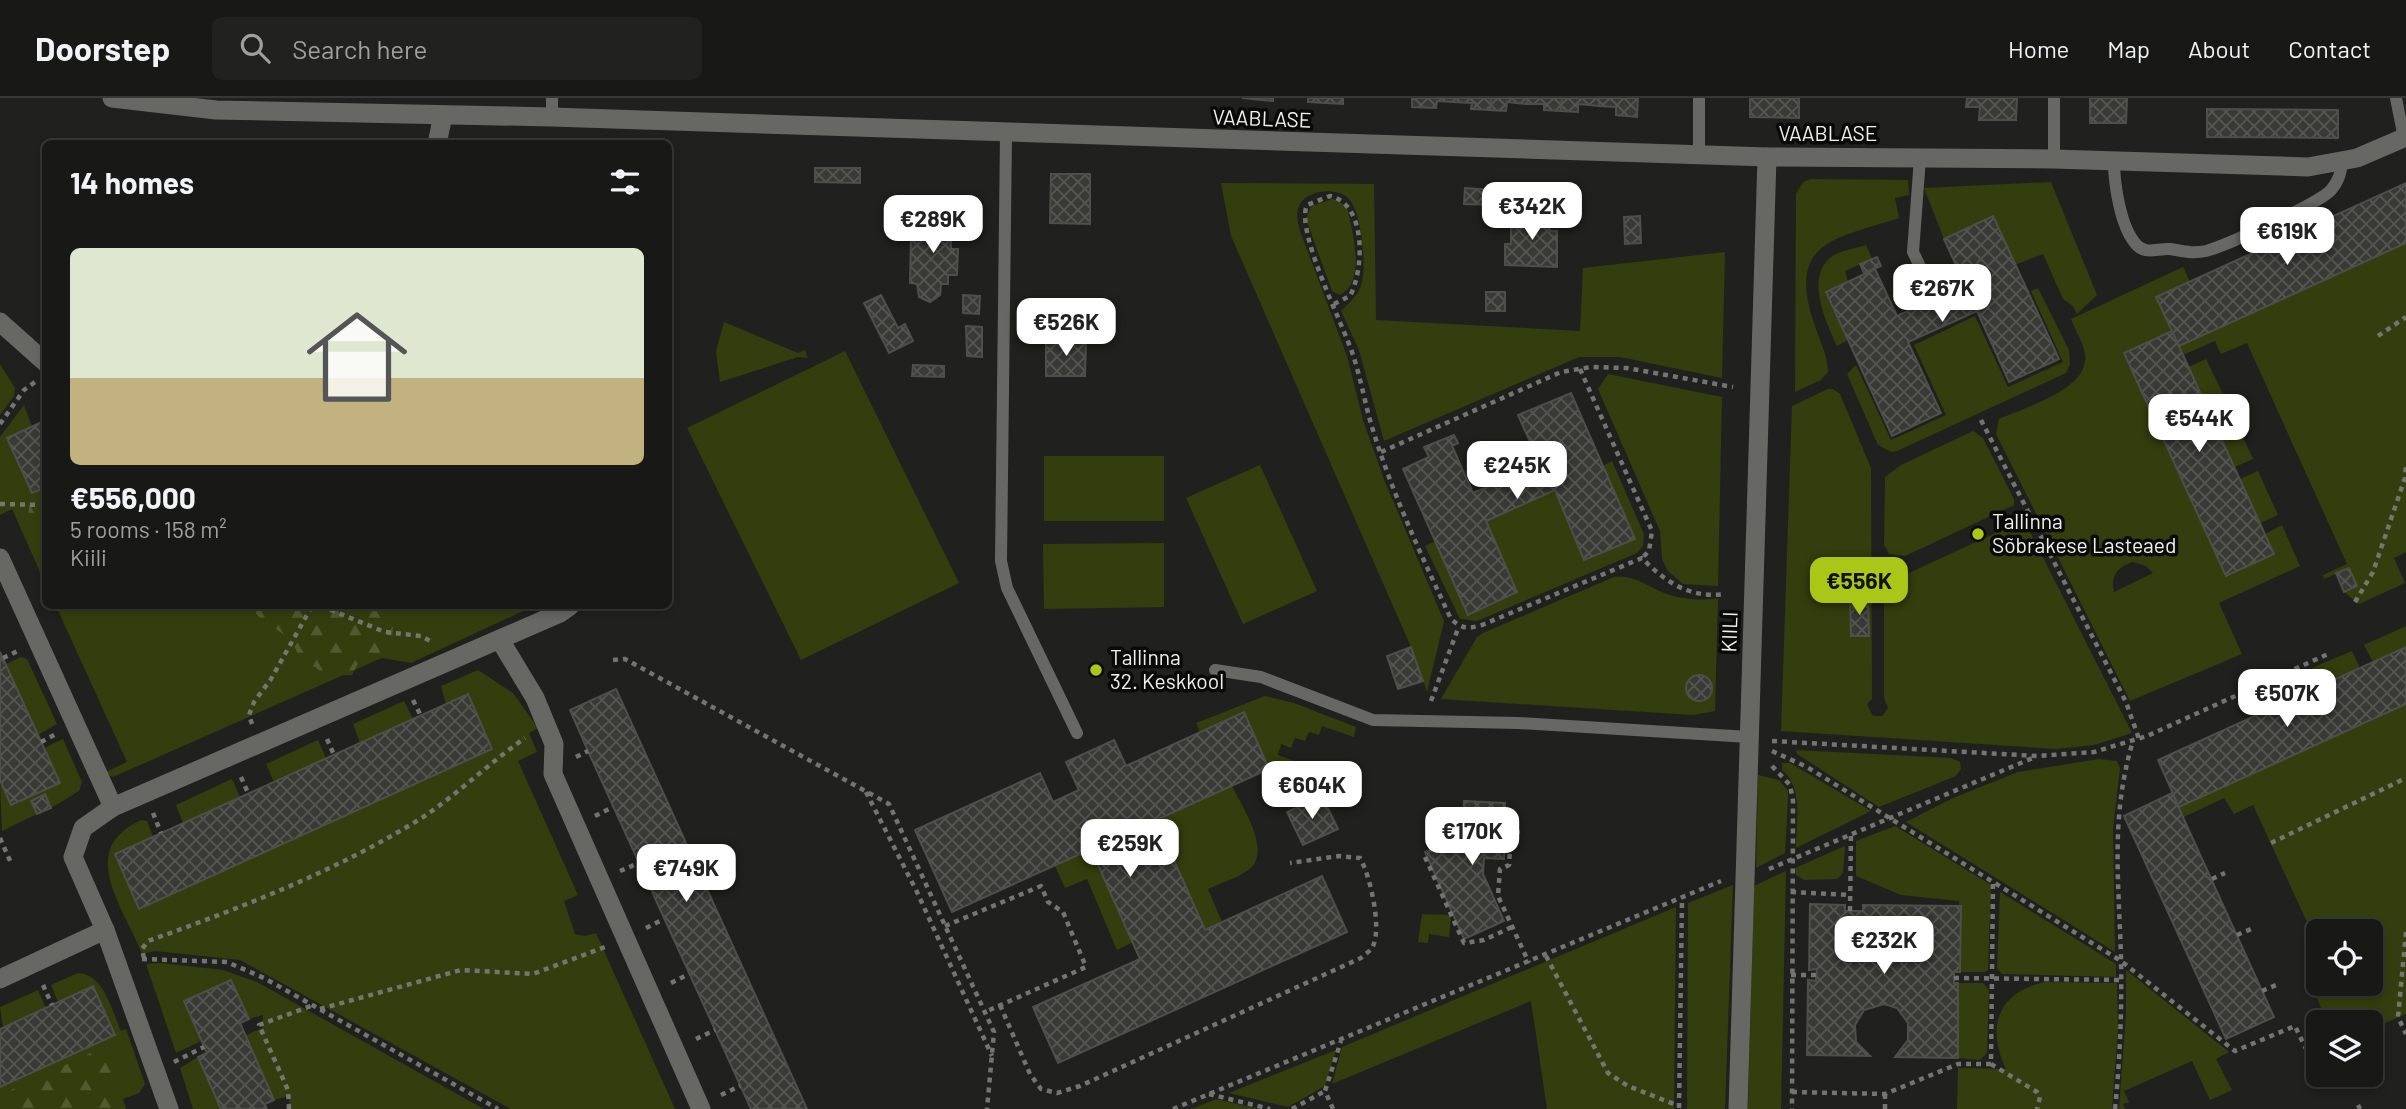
<!DOCTYPE html>
<html lang="en">
<head>
<meta charset="utf-8">
<style>
	:root { --surface:#181916; --page:#21221f; --text:#f1f3f6; --muted:#9fa0a1; --line:#363835; --accent:#aac717 }
	body { margin:0; font-family:Barlow,sans-serif; background:var(--page); color:var(--text); height:100vh; display:flex; flex-direction:column; font-size:26px; white-space:nowrap }
	* { box-sizing:border-box; margin:0 }
	p { font-size:23px; color:var(--muted) }
	.icon { flex:none; width:38px; height:38px; fill:none; stroke:currentColor; stroke-width:2; stroke-linecap:round; stroke-linejoin:round }
	.map { position:relative; flex:1; overflow:hidden }
	.drawer { position:absolute; left:42px; top:42px; width:630px; height:469px; display:flex; flex-direction:column; background:var(--surface); border-radius:10px; box-shadow:0 4px 10px #0003,0 0 0 2px var(--line) }
	.drawer>* { flex:none }
	.buttons { position:absolute; left:2306px; top:821px; display:grid; gap:14px }
	.buttons a { display:grid; place-items:center; width:77px; height:77px; border-radius:10px; background:var(--surface); box-shadow:0 4px 10px #0003,0 0 0 2px var(--line); font-size:35px }
	.price { position:absolute; translate:-50% -60px; padding:0 16px; border-radius:14px; background:#fff; color:#222; font-size:23px; line-height:46px; filter:drop-shadow(0 2px 4px #0008) }
	.price::after { content:''; position:absolute; left:50%; top:42px; width:21px; height:16px; margin-left:-10px; background:inherit; clip-path:polygon(0 0,100% 0,50% 100%) }
	.price.selected { background:var(--accent); color:#111 }
	ul { padding:0; list-style:none }
	li { display:grid; align-content:center; gap:14px; height:371px; padding:0 28px }
	li+li { border-top:2px solid var(--line) }
	li span { display:grid; place-items:center; height:217px; border-radius:10px; color:#555 }
	li>.icon { margin-inline-start:auto }
	span .icon { width:126px; height:126px; fill:#fffc; stroke-width:1 }
	li b { font-size:30px }
	h2 { display:flex; justify-content:space-between; align-items:center; height:84px; padding:0 28px; font-size:30px }
	header { display:flex; align-items:center; gap:42px; box-sizing:border-box; height:98px; padding:0 35px; background:var(--surface); border-bottom:2px solid var(--line) }
	header strong { font-size:33px }
	nav { display:flex; gap:38px; margin-inline-start:auto; font-size:24px }
	.search { width:490px; height:63px; background:var(--page); display:flex; align-items:center; gap:18px; box-sizing:border-box; padding:0 24px; border-radius:10px; color:var(--muted); font-size:26px }
	.map>svg:first-child { display:block }
	.green { fill:#343d0d; fill-rule:evenodd }
	.forest { fill:url(#forest-firs) }
	.building { fill:url(#building-cross-hatch); stroke:#4e4f4b; stroke-width:2 }
	.lines { fill:none; stroke-linecap:round; stroke-linejoin:round }
	.path { stroke:#747573; stroke-width:4.5; stroke-dasharray:5 5; stroke-linecap:butt }
	.service { stroke:#676864; stroke-width:12 }
	.minor { stroke:#676864; stroke-width:19 }
	.poi-dot { fill:#aac717; stroke:#0a0a09; stroke-width:2.5 }
	.labels { text-anchor:middle; stroke-width:7; stroke-linejoin:round; paint-order:stroke }
	.street-label { font-size:21px; fill:#f0f1ef; stroke:#0a0a09 }
	.poi-label { font-size:21px; fill:#f0f1ef; stroke:#0a0a09; text-anchor:start }
</style>
</head>
<body>
<header>
<strong>Doorstep</strong>
<div class="search"><svg class="icon" aria-label="search" viewBox="0 0 24 24"><circle cx="10" cy="10" r="6"/><path d="M15 15l6 6"/></svg>Search here</div>
<nav><a>Home</a><a>Map</a><a>About</a><a>Contact</a></nav>
</header>
<div class="map">
<svg width="2406" height="1011" viewBox="0 0 2406 1011">
	<defs>
		<pattern id="forest-firs" width="22" height="20" patternUnits="userSpaceOnUse" patternTransform="scale(1.75)"><rect width="22" height="20" fill="#343d0d"/><path d="M5 1l3.5 6h-7zM16 11l3.5 6h-7z" fill="#525a31"/></pattern>
		<pattern id="building-cross-hatch" width="8" height="8" patternUnits="userSpaceOnUse" patternTransform="scale(1.75)"><rect width="8" height="8" fill="#393a36"/><path d="M0 0l8 8M0 8l8-8" fill="none" stroke="#565753"/></pattern>
	</defs>
	<rect width="100%" height="100%" fill="#20211e"/>
	<g class="green">
		<path d="M1810,81l98,1 1,15 -14,3 4,20c-60,20 -112,22 -86,102 5,17 15,35 15,52l-7,8 -26,12 1,-198 7,-12z"/>
		<path d="M2051,84l46,113 -20,19 -4,-8 -10,-7 -20,-45 -28,11 -22,-49 -49,23 -20,-51z"/>
		<path d="M1221,85l153,1 2,136 204,11 3,-63 142,-16 -3,126 -102,-21h-41l-195,84 -25,-91 -18,-39c8,-8 16,-15 20,-25 6,-17 1,-76 -13,-88 -12,-11 -40,-8 -48,6 -5,9 -2,18 0,27l47,125 16,64 22,62 59,139 -17,71 -16,-45 -180,-411z"/>
		<path d="M1333,101l12,6 3,6c5,22 18,72 -8,84l-8,-4 -26,-72 5,-13z"/>
		<path d="M2406,145v309l-12,6 11,25 -46,21 -15,-12 13,-6 -8,-18 -25,11 -1,-4 24,-11 -100,-221 -26,11 -6,-13 -32,14 -4,-9z"/>
		<path d="M1866,147l6,14 -27,12 3,11 -22,10 22,48 -11,6c-10,-22 -29,-62 -11,-84 8,-11 28,-13 40,-17z"/>
		<path d="M2183,169l7,15 -34,16 16,33 -48,23 102,222 48,-22 -9,-20 17,-9 18,41 -81,37 23,51 -112,47 -134,-267 3,-15c26,-12 90,-29 86,-64 -1,-12 -10,-25 -14,-36zM2133,464l13,4 7,7 -39,19c-4,-16 4,-26 19,-30z"/>
		<path d="M2038,190l31,62 1,15 -4,8 -169,78 -6,1 -13,-7 -31,-71 9,-9 35,75 55,-25 -32,-70 61,-29 33,71 55,-25 -32,-71z"/>
		<path d="M724,224l74,31 7,-3 3,8 -10,-1 -78,25 -4,-31z"/>
		<path d="M845,253l114,232 -158,77 -114,-232z"/>
		<path d="M2206,261l21,43 -18,9 -20,-44z"/>
		<path d="M0,266l15,24 -1,8 -14,19z"/>
		<path d="M1608,276l114,23 -4,189 -35,-2 -15,-13 -6,-12 -2,-28 -62,-142z"/>
		<path d="M1828,291h5l7,5 31,74 1,231 -5,5 6,12h9l6,-8 -4,-10v-105l5,-11 135,-62 108,213 -38,12 -38,4 -275,-18 11,-325z"/>
		<path d="M24,307l8,22 -25,11 25,55 13,-6v96l-33,-74 -12,6v-78z"/>
		<path d="M2232,316l21,45 -18,8 -21,-44z"/>
		<path d="M1973,333l10,7 31,61v6l-109,51 -16,-2 -5,-9 1,-68 16,-12z"/>
		<rect x="1044" y="358" width="120" height="65"/>
		<path d="M1612,363l32,73 -1,12 -6,7 -160,68 -17,-2 -35,-73 11,-5 81,51 -31,-71 69,-31 29,70 50,-23 -31,-71z"/>
		<path d="M1260,367l57,126 -74,33 -57,-126z"/>
		<path d="M2258,373l20,44 -18,8 -20,-44z"/>
		<path d="M1164,445v64l-120,2 -1,-65z"/>
		<path d="M1614,479c23,-2 33,10 53,17 17,6 33,6 51,5l-3,112 -22,4 -252,-16 36,-62 6,-4z"/>
		<path d="M56,508h478l-123,57 -29,-5 -269,119 -9,-4 23,-11z"/>
		<path d="M2406,528v21l-33,15 -9,-17z"/>
		<path d="M2352,553l8,17 -45,21 -8,-19z"/>
		<path d="M21,559l6,2 30,65 -19,11 -32,-71z"/>
		<path d="M478,572l35,23 25,35 -9,5 8,19 -19,9 60,134 -14,6 11,33 10,2 11,-3 79,176h-164l-271,-149 -85,-9 -13,3c-18,-47 -67,-105 0,-134l5,1 6,16 -38,17 25,55 352,-160 -24,-54 -22,9 -5,-18z"/>
		<path d="M2296,577l8,18 -44,20 -8,-18z"/>
		<path d="M1265,598l29,7 62,24 -2,10 -32,-11 -3,9 -10,-3 -4,9 -10,-3 -4,10 -10,-4 -3,11 19,7 -26,11 -27,-60 -44,19 -4,-9z"/>
		<path d="M404,603l9,18 -53,24 -7,-19z"/>
		<path d="M2406,606v310l-35,15v-7h-24l-5,-10 -16,8 -9,-22 20,-9 -2,-5h36v-53h-52v17l-66,-143 -19,9 -10,-16 -40,19 -5,-10z"/>
		<path d="M63,641l19,43 -3,9 -28,17 -6,-14 -14,7 6,13 -35,17 -2,-51 11,25 48,-22 -15,-35z"/>
		<path d="M318,642l8,18 -52,24 -8,-18z"/>
		<path d="M1796,652l155,8 9,4 1,7 -5,7 -77,31 -82,-53z"/>
		<path d="M2099,661l18,2 3,7 -7,61 2,123 -209,-130 47,-24 65,-26z"/>
		<path d="M1782,665h8l81,48 -75,37c0,-26 8,-60 -14,-78z"/>
		<path d="M1758,677l21,5 9,11v8l-3,54 -29,15z"/>
		<path d="M232,681l8,18 -57,26 -7,-18z"/>
		<path d="M1232,688c9,19 38,61 20,81 -10,10 -32,16 -44,22l14,33 -17,8 -49,-110z"/>
		<path d="M1895,728l96,59 -3,85 -3,2h-25l-1,-71 -58,-6 -45,-19v-35z"/>
		<path d="M1845,748l-2,27 -6,6 -33,1 -8,-5 -1,-7z"/>
		<path d="M1091,751l42,93 -16,8 -30,-71 -22,9 -10,-22z"/>
		<path d="M1786,773l-5,238h-33l6,-223z"/>
		<path d="M1733,787l-8,224h-38l1,-206z"/>
		<path d="M2000,794l116,72v13l-114,-3 -5,-6z"/>
		<path d="M1676,809l-2,202h-127l-16,-108 -199,83 10,-37z"/>
		<path d="M1422,816l29,1 -2,22 -20,-3 -1,9 -10,-1z"/>
		<path d="M160,865l63,7 34,12 227,127h-195v-13l-15,4 -29,-64 17,-8 1,-13 -14,4 -17,-39 -48,21 17,40 -25,12 -30,-89z"/>
		<path d="M2126,872l103,82 -13,7 16,31 -22,10 -18,-39 -68,30 5,11 -6,2 2,5h-6l7,-95z"/>
		<path d="M78,875c26,1 34,38 43,58l5,-2 19,55 -6,9 -16,6 3,10h-126v-22l115,-52 -57,-33 -7,-17z"/>
		<path d="M2045,884l72,1 1,46 -6,80h-155l1,-41 48,1c-20,-41 -9,-77 39,-87z"/>
		<path d="M1958,885h25l6,7 -2,63 -7,7 -22,-2z"/>
		<path d="M38,892l8,18 -43,19 -3,-20z"/>
		<path d="M1336,952l-11,36 -37,21 -59,-14z"/>
		<path d="M198,959l23,52h-28l-13,-41z"/>
		<path d="M1216,1001l42,10h-66z"/>
	</g>
	<g class="forest">
		<path d="M45,399v53l-19,-19 4,-30z"/>
		<path d="M251,508h129l13,19 -2,27 -31,7 -8,16 -28,1 -8,-9 -16,-2c-4,-38 -36,-33 -49,-59z"/>
		<path d="M119,942l-5,69h-114v-14z"/>
	</g>
	<g class="building">
		<path d="M1242,0h31v3z"/>
		<path d="M1308,0h35v6l-35,-2z"/>
		<path d="M1412,0h42v4l-17,-1 -1,7 -24,-1z"/>
		<path d="M1454,0h37l-1,12 -19,-1 1,-6 -18,-1z"/>
		<path d="M1491,0h36v6l-20,-2 -1,9 -16,-1z"/>
		<path d="M1527,0h35l-1,13 -17,-1v-6h-17z"/>
		<path d="M1562,0h37v8l-21,-2v8l-17,-1z"/>
		<path d="M1599,0h39l-1,19 -21,-2v-8l-17,-1z"/>
		<path d="M1750,0h49v20l-49,-1z"/>
		<path d="M1967,0h50l-1,22h-37l1,-13h-14z"/>
		<path d="M2090,0h37l-1,25h-36z"/>
		<path d="M2207,11l131,1v28l-131,-1z"/>
		<path d="M815,70h45v15l-45,-1z"/>
		<path d="M1051,76h39v50l-40,-1z"/>
		<path d="M2406,85v60l-227,103 -23,-49z"/>
		<path d="M1465,90l28,2v15l-29,-1z"/>
		<path d="M922,112l28,1 1,38h7l-1,26h-9v9h-7l-1,11 -10,7 -11,-5 -2,-13 -7,-1 1,-47h11z"/>
		<path d="M1550,116v17h7v36l-52,-2v-21h6v-29z"/>
		<path d="M1640,118l1,27 -16,1 -1,-27z"/>
		<path d="M1993,118l66,143 -50,23 -32,-71 -69,31 33,71 -49,23 -66,-144 49,-23 22,47 68,-31 -21,-46z"/>
		<path d="M1877,159l4,9 -17,7 -4,-9z"/>
		<rect x="1486" y="194" width="19" height="19"/>
		<path d="M881,197l17,33 7,-4 8,17 -24,12 -25,-50z"/>
		<path d="M963,197l17,1 -1,18 -16,-1z"/>
		<path d="M966,228l16,1v30l-15,-1z"/>
		<path d="M2172,233l102,223 -48,22 -102,-223z"/>
		<path d="M1046,243h40l-1,35h-39z"/>
		<path d="M913,267l31,1v11l-32,-1z"/>
		<path d="M1571,295l64,146 -51,21 -29,-70 -69,31 31,71 -49,23 -65,-146 26,-12 -5,-10 30,-12 4,8 -6,3 21,47 67,-29 -22,-49z"/>
		<path d="M46,322v67l-14,6 -25,-55z"/>
		<path d="M2349,470l8,18 -13,6 -8,-19z"/>
		<path d="M1850,499h18l1,39h-18z"/>
		<path d="M1411,549l12,34 -25,8 -11,-33z"/>
		<path d="M2406,549v57l-227,103 -21,-47z"/>
		<path d="M0,554l60,131 -49,22 -11,-25z"/>
		<circle cx="1699" cy="590" r="13"/>
		<path d="M616,591l191,420h-56l-163,-358 -18,-41z"/>
		<path d="M468,596l24,55 -353,160 -24,-55z"/>
		<path d="M1244,614l25,57 -113,51 49,110 117,-54 25,56 -289,131 -25,-56 107,-48 -49,-110 -139,63 -37,-82 125,-57 13,29 26,-12 -13,-28 48,-22 12,26z"/>
		<path d="M2172,695l102,224 -48,22 -102,-223z"/>
		<path d="M45,696l6,14 -14,6 -6,-13z"/>
		<path d="M1322,698l16,33 -35,16 -16,-33z"/>
		<path d="M1464,703l41,2 -1,56 -20,-1 -1,16 21,47 -40,18 -39,-87 38,-16z"/>
		<path d="M1810,806l35,1v6h18v-6l98,1 -1,66h-6v11h4v75l-63,-1 13,-17v-17l-11,-15 -13,-4 -20,6 -9,15 1,17 14,14 -63,-1 1,-75 8,1 1,-12 -8,1z"/>
		<path d="M231,882l18,39 -9,4 34,77 -9,4 2,5h-46l-23,-52 9,-4 -23,-52z"/>
		<path d="M93,888l22,49 -115,52v-58z"/>
		<path d="M2342,914l5,10h-16l-1,-3z"/>
	</g>
	<g class="lines">
		<g class="path">
			<path d="M359,42l3,4"/>
			<path d="M1334,206l16,-8c14,-26 17,-92 -20,-100l-23,9c-12,26 36,119 46,150 8,24 12,49 19,72 20,66 50,130 79,192 11,10 17,10 31,6l160,-67c22,23 48,41 82,36"/>
			<path d="M2378,238l28,-19"/>
			<path d="M1580,271l72,162 -3,20 -7,7"/>
			<path d="M1981,322l145,282 13,37"/>
			<path d="M0,326l24,-34 11,-8"/>
			<path d="M1381,354l180,-80 30,-5 36,1 106,19"/>
			<path d="M0,406l46,1"/>
			<path d="M2355,504l18,-30 32,-94 1,-14"/>
			<path d="M321,508l64,26 36,4 11,6"/>
			<path d="M3,560l15,-7"/>
			<path d="M613,562l12,-1 264,145 105,228 -7,77"/>
			<path d="M413,602l8,16"/>
			<path d="M1431,603l28,-75"/>
			<path d="M252,626l-3,-9 5,-13 17,-23 41,-73"/>
			<path d="M327,641l7,16"/>
			<path d="M1772,643l265,15 57,-4 53,-16 181,-82"/>
			<path d="M41,644l15,-8"/>
			<path d="M1772,653l35,16 314,194 114,90 60,-25 26,54"/>
			<path d="M576,659l12,-6"/>
			<path d="M1772,668l18,19 3,16 -1,308"/>
			<path d="M241,679l7,16"/>
			<path d="M866,694l51,100 75,164"/>
			<path d="M153,715l8,20"/>
			<path d="M595,718l18,-9"/>
			<path d="M1520,734l-9,1 -2,32 -9,4 -2,27 31,67"/>
			<path d="M0,740l11,25"/>
			<path d="M2271,745l135,-65"/>
			<path d="M1425,759l39,86 20,-3 28,-13"/>
			<path d="M1769,771l266,-112"/>
			<path d="M620,773l19,-8"/>
			<path d="M2212,781l13,-6"/>
			<path d="M1791,794l59,3"/>
			<path d="M1850,813l1,-78"/>
			<path d="M945,828l96,-40 7,16 15,10 23,55 -101,45"/>
			<path d="M646,830l18,-9"/>
			<path d="M2406,834l-8,85 8,17"/>
			<path d="M2237,837l14,-6"/>
			<path d="M1546,858l62,117 20,13 51,20"/>
			<path d="M144,860l-2,-9 6,-8c93,-33 188,-70 272,-122 37,-24 69,-56 105,-81"/>
			<path d="M142,861l85,3 37,16 234,131"/>
			<path d="M1791,877h25"/>
			<path d="M1954,880l167,2"/>
			<path d="M671,885l18,-9"/>
			<path d="M43,887l9,20"/>
			<path d="M2262,893l14,-6"/>
			<path d="M1000,907l30,69 11,15 16,4 23,-7 281,-128c4,-4 10,-7 12,-12 9,-19 -3,-71 -13,-88l-21,-2 -49,7"/>
			<path d="M320,911l141,-39 72,4 72,-27"/>
			<path d="M696,941l19,-9"/>
			<path d="M174,964l30,-15"/>
			<path d="M1991,966l46,28 3,5 -3,12"/>
			<path d="M1792,994l93,2 73,-30h33l2,-181"/>
			<path d="M1209,996l61,15"/>
			<path d="M1885,996v15"/>
			<path d="M721,997l19,-9"/>
			<path d="M2358,1007l2,4"/>
			<path d="M1679,1010l3,-209"/>
			<path d="M289,1011l-1,-19 -29,-65 52,-19"/>
			<path d="M1173,1011l548,-228"/>
			<path d="M1292,1011l33,-18"/>
			<path d="M1333,1011l-8,-18 16,-50"/>
			<path d="M2115,1011c5,-50 7,-100 6,-150 -2,-78 -11,-142 12,-218"/>
		</g>
		<g class="service">
			<path d="M2054,0v61"/>
			<path d="M2396,0l8,40"/>
			<path d="M552,19v-19"/>
			<path d="M1006,36l-5,427 6,27 70,145"/>
			<path d="M1699,57v-57"/>
			<path d="M1920,60l-7,94 14,29"/>
			<path d="M2114,63c0,22 6,64 21,82 10,13 22,5 35,6 13,2 22,5 36,2 19,-5 114,-48 125,-61 8,-9 10,-18 11,-29"/>
			<path d="M1215,572l46,7 112,43 145,3 231,14"/>
		</g>
		<g class="minor">
			<path d="M112,0l104,12 336,7 1215,40 287,2 254,8 49,-9 49,-21"/>
			<path d="M437,46l6,-29"/>
			<path d="M0,224l46,41"/>
			<path d="M0,460l113,249"/>
			<path d="M500,542l35,58 19,46 -1,30 148,335"/>
			<path d="M0,881l105,-49"/>
			<path d="M169,1011l-64,-179 -32,-73 10,-29 30,-21 447,-194 10,-7"/>
			<path d="M1738,1011l29,-952"/>
		</g>
	</g>
	<g class="poi-dot">
		<circle cx="1978" cy="436" r="7"/>
		<circle cx="1096" cy="572" r="7"/>
	</g>
	<g class="labels">
		<g class="street-label">
			<text transform="translate(1262 21) rotate(2)" y="7">VAABLASE</text>
			<text x="1828" y="43">VAABLASE</text>
			<text transform="translate(1730 534) rotate(-88)" y="7">KIILI</text>
		</g>
		<g class="poi-label">
			<text x="1992" y="431">Tallinna<tspan x="1992" dy="24">Sõbrakese Lasteaed</tspan></text>
			<text x="1110" y="567">Tallinna<tspan x="1110" dy="24">32. Keskkool</tspan></text>
		</g>
	</g>
</svg>
<div class="buttons">
<a><svg class="icon" aria-label="locate" viewBox="0 0 24 24"><circle cx="12" cy="12" r="6"/><path d="M12 2v4M12 18v4M2 12h4M18 12h4"/></svg></a>
<a><svg class="icon" aria-label="layers" viewBox="0 0 24 24"><path d="M12 4l9 5-9 5-9-5zM3 14l9 5 9-5"/></svg></a>
</div>
<b class="price" style="left:1532px;top:144px">€342K</b>
<b class="price" style="left:933px;top:157px">€289K</b>
<b class="price" style="left:2287px;top:169px">€619K</b>
<b class="price" style="left:1942px;top:226px">€267K</b>
<b class="price" style="left:1066px;top:260px">€526K</b>
<b class="price" style="left:2199px;top:356px">€544K</b>
<b class="price" style="left:1517px;top:403px">€245K</b>
<b class="price selected" style="left:1859px;top:519px">€556K</b>
<b class="price" style="left:2287px;top:631px">€507K</b>
<b class="price" style="left:1312px;top:723px">€604K</b>
<b class="price" style="left:1472px;top:769px">€170K</b>
<b class="price" style="left:1130px;top:781px">€259K</b>
<b class="price" style="left:686px;top:806px">€749K</b>
<b class="price" style="left:1884px;top:878px">€232K</b>
<section class="drawer">
<h2>14 homes<svg class="icon" aria-label="filters" viewBox="0 0 24 24"><path d="M4 7h16M4 17h16"/><circle cx="9" cy="7" r="2"/><circle cx="15" cy="17" r="2"/></svg></h2>
<ul>
<li><span style="background:linear-gradient(#dfe7d0 60%,#c2b280 0)"><svg class="icon" aria-label="home" viewBox="0 0 24 24"><path d="M3 11l9-7 9 7M6 9v11h12V9"/></svg></span><div><b>€556,000</b><p>5 rooms · 158 m²</p><p>Kiili</p></div></li>
</ul>
</section>
</div>
</body>
</html>
